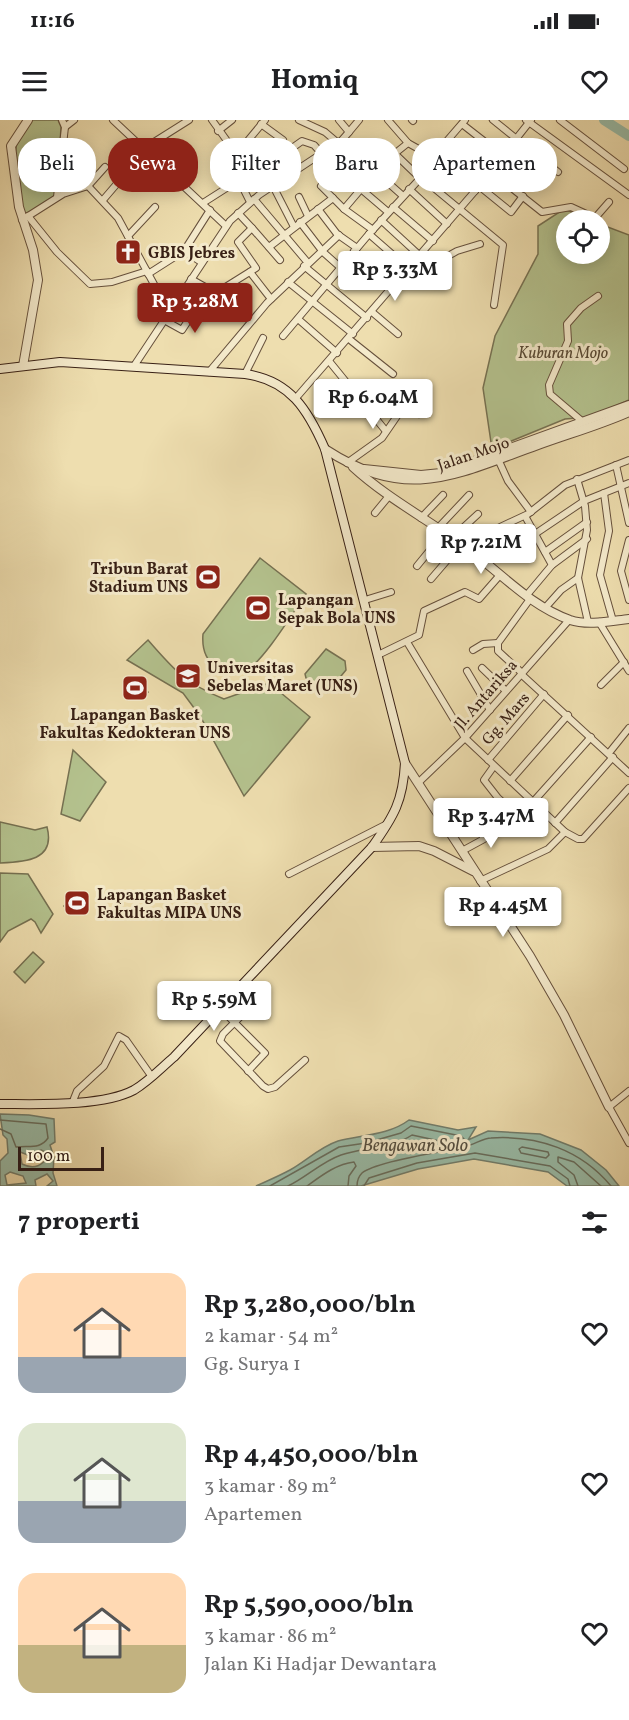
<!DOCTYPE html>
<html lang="id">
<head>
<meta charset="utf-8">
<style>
	:root { --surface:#fff; --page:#f2f2f2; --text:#202124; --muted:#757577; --accent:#8f2418 }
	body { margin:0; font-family:Vollkorn,serif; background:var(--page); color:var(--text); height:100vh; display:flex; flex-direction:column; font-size:22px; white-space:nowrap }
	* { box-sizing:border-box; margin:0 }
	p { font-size:20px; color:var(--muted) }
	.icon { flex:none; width:33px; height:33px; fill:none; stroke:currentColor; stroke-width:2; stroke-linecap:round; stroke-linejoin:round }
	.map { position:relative; height:1066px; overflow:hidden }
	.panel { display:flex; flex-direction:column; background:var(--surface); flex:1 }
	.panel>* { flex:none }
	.top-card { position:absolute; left:18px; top:18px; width:594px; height:54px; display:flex; gap:12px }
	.tools { position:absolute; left:556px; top:90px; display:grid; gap:12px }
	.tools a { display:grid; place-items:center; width:54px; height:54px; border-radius:50%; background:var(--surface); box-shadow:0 3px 15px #0003; font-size:30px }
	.scale { position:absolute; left:18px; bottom:15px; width:86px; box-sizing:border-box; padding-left:6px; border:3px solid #382015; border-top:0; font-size:16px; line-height:21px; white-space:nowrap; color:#382015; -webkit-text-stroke:4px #f4eacb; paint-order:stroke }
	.price { position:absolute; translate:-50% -51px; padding:0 14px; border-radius:6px; background:#fff; color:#222; font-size:20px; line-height:39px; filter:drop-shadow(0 2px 3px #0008) }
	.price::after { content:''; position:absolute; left:50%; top:36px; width:18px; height:14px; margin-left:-9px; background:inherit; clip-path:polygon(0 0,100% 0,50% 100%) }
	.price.current { background:var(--accent); color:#fff }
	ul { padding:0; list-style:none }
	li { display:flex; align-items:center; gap:18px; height:150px; padding:0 18px }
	li span { display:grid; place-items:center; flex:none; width:168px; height:120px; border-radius:18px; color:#555 }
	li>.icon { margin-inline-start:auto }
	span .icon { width:72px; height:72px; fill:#fffc; stroke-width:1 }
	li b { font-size:26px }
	h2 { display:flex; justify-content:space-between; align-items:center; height:72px; padding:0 18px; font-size:26px }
	.pill { padding:0 21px; border-radius:24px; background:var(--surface); box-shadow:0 3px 15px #0003; font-size:21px; line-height:54px }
	.pill.current { background:var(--accent); color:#fff }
	.status { display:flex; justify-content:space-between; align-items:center; height:42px; padding:0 30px; background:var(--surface); direction:ltr }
	.status svg { height:16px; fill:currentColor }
	header { display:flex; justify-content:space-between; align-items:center; height:78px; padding:0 18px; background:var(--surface); font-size:27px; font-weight:700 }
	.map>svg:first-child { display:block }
	.green { fill:#b4c28e; stroke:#767152; stroke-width:1.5 }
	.water { fill:#99bca8; stroke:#727e6d; stroke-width:1.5; fill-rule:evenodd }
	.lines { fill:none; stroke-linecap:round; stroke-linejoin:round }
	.shore { stroke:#686e5e; stroke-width:1.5 }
	.river { stroke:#99bca8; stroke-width:10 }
	.minor-casing { stroke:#66503c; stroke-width:8 }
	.tertiary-casing { stroke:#66503c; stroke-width:10 }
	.secondary-casing { stroke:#382015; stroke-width:10 }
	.minor { stroke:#f4eacb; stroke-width:6 }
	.tertiary { stroke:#f4eacb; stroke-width:8 }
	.secondary { stroke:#f4eacb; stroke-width:8 }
	.labels { text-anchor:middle; stroke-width:6; stroke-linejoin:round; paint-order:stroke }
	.poi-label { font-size:16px; font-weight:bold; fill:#382015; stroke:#f4eacb; text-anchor:start }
	.park-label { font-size:16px; font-style:italic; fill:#574833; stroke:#f4eacb }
	.street-label { font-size:16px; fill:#382015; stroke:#f4eacb }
	.water-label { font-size:18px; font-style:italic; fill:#554f41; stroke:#f4eacb }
</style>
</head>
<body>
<div class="status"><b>11:16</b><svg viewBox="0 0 49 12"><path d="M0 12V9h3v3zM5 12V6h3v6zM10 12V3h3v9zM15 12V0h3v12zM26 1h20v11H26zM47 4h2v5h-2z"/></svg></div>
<header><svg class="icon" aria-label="menu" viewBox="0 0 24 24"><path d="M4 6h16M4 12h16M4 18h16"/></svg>Homiq<svg class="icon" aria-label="heart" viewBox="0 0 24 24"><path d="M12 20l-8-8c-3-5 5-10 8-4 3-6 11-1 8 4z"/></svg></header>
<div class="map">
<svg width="629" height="1066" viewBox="0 0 629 1066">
	<rect width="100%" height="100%" fill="#eedeaf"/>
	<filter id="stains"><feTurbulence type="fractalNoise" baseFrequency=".00333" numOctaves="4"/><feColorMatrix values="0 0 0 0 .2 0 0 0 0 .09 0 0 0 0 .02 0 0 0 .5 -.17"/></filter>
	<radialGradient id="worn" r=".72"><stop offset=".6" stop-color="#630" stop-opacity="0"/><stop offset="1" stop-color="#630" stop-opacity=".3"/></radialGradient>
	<g class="green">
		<path d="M30,0h28l3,7 -4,70 -34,19 -8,-62 2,-12z"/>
		<path d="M564,89l28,11h-25v34h33v-30l29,11v165l-39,17 -25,2 -73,30 -9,-61 12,-52 43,-82v-28z"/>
		<path d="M260,438l46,36c-12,17 -42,66 -58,75 -9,5 -23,3 -32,-2 -12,-8 -14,-21 -13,-33z"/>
		<path d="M148,520c26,30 38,44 76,59l45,-16 41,34 -66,79 -44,-80 -17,-23 -56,-33z"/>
		<path d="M326,529l19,12 1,9 -19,23 -21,-15 -1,-4z"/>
		<path d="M129,556l19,16 -6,7 -19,-16z"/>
		<path d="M73,630l33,32 -26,39 -19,-7z"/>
		<path d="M0,702l35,8 12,-3c9,34 -23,35 -47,36z"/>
		<path d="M0,753l28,1 25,40 -12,19 -6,-11 -4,-3 -23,12 -8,11z"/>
		<path d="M80,771l9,9 -16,15 -9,-9z"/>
		<path d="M33,832l11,10 -19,21 -11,-11z"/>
	</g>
	<g class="water">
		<path d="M0,994l29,1 25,4 1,23 -5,3 4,12 -1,16 4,13h-10l6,-5 -6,-7 -12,6 1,6h-36v-25l8,-8 -1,-14 -4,-4zM41,1030l10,5c-9,9 -15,16 -29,9l-2,-12 8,3zM10,1052l13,4 3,7 -19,2 -2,-10z"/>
		<path d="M409,1000l49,10 18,-3 -8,13 20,-9 52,3 41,16 25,20 13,16h-52l-19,-14 -74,-13 -56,10 -57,17h-105c11,-5 23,-10 34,-16 16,-9 30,-23 48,-29 24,-6 51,-6 71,-21z"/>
	</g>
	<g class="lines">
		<g class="shore">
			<path d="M0,1000l46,4 2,14c-8,12 -20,7 -32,9l-5,-13 -11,-5"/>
			<path d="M522,1027l26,5 1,3 -3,3 -25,-5 -2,-4z"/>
			<path d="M270,1066l69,-39 27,-4 35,-10 10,-7 50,10 9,9c7,-2 14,-7 21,-7 47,-3 90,12 120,48"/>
			<path d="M288,1066c19,-9 33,-24 53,-31 23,-8 50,-6 71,-20l46,10 -2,4c-18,3 -81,13 -94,24 -4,4 -5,8 -5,13"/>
			<path d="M307,1066c14,-10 29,-22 47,-24l2,4 -7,10 -1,10"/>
			<path d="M364,1066l5,-8 48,-15 58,-10 75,13 18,13 2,7"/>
			<path d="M578,1066l-4,-11 -16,-13v-5l16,5 27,24"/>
		</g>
		<path class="river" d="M604,0l25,16"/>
		<defs>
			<g id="minor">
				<path d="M113,0l113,106"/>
				<path d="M212,0l23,32 4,28 11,22"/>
				<path d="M299,0l26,12 13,11"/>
				<path d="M388,0l20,23 25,14 42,34"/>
				<path d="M412,0l1,1"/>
				<path d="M493,0l65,52"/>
				<path d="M526,0l103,75"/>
				<path d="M560,0l64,49"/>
				<path d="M261,4l22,16"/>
				<path d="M462,4l72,56"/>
				<path d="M65,7l9,-7"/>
				<path d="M218,11l14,-11"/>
				<path d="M349,12l10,-12"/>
				<path d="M450,19l92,73 29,-5 24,11 14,-16"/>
				<path d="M341,21l62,55"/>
				<path d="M143,29l46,-29"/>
				<path d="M394,33l26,25"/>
				<path d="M236,35l29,-35"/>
				<path d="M321,35l67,57"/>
				<path d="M433,37l32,-37"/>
				<path d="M278,38l24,-17 12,4 8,9"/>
				<path d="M278,38l12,17"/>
				<path d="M236,39l42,-1"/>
				<path d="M88,66l17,-19"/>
				<path d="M273,66l21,41"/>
				<path d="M321,66l23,23 29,21"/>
				<path d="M479,66l32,26 12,-16"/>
				<path d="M434,68l69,57 -9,60"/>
				<path d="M409,69l38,35"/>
				<path d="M57,77l8,-70 -3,-7"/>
				<path d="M299,77l9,19"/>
				<path d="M254,79l54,64"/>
				<path d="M103,80l42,-49"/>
				<path d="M203,83l36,-23"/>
				<path d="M393,87l40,34"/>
				<path d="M318,89l19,25 20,14"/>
				<path d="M344,89l39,-46 25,-20"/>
				<path d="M238,93l14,15"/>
				<path d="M28,96l29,36 33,32 22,-2 35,-11"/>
				<path d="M22,100l41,-26 25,-8 30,32 51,94"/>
				<path d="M381,100l38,35"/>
				<path d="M300,102l23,30 18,16"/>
				<path d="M369,114l39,34"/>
				<path d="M128,116l27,-29"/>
				<path d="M269,127l64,-49"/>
				<path d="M184,131l17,11"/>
				<path d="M354,131l40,34"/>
				<path d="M417,137l13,9 27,-15 23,-7"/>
				<path d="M304,146l63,52"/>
				<path d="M250,152l21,27"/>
				<path d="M148,154l36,-23 26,-41"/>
				<path d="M191,159l25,14 40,-25 -18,-26 14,-14 28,32"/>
				<path d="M288,162l65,52"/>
				<path d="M372,192l26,22"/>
				<path d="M298,199l39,34"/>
				<path d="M164,200l18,10 26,-40"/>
				<path d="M283,216l86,-102 68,-74"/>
				<path d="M349,219l44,35"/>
				<path d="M329,241l56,69"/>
				<path d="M134,246l96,-145 29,-26 83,-55 7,-8 -10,-12"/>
				<path d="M209,252l58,-69 72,-68"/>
				<path d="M245,254l18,-36"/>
				<path d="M399,277l20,17"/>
				<path d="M296,278l179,-207 56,-71"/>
				<path d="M583,302l-33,-28 -1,-9 19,-44 -1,-17 14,-16 17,-12"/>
				<path d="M498,339l10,22 23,31"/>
				<path d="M347,343l35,-25 24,-35"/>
				<path d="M616,345l13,58"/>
				<path d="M577,359l8,27 2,24 -9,48 10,44"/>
				<path d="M604,373l5,38 -9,44 13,46"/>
				<path d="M375,393l14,-17"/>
				<path d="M525,396l27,49"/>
				<path d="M421,398l22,-23"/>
				<path d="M437,409l32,-34"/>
				<path d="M535,414l49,-33 45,-18"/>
				<path d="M452,418l26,-24"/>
				<path d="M629,420l-8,31 8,29"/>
				<path d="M473,432l25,-24 30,-14 37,-29 64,-25"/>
				<path d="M545,432l42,-30"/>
				<path d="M417,446l27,-33"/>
				<path d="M431,459l30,-35"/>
				<path d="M526,476l26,-31 35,-26"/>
				<path d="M365,480l26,-8"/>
				<path d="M545,488l16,-18 17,-12"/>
				<path d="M599,502l30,49"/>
				<path d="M407,522l58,96 100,94 13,7h5l46,-51"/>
				<path d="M498,523l32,-44"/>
				<path d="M498,523v8l24,22"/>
				<path d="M473,530l10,-6 15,-1"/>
				<path d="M378,535l41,-20 5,-24 41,-19 14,7 21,-24"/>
				<path d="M482,548l24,23"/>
				<path d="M467,551l23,39"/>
				<path d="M521,554l108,99"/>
				<path d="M601,565l23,-23"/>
				<path d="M609,633l20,-25"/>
				<path d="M488,640l56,-66"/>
				<path d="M494,646l-10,14 14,18 20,18"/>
				<path d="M510,661l58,-66"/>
				<path d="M419,662l46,-44 104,-118"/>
				<path d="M533,682l58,-65"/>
				<path d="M555,703l58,-66"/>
				<path d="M519,711l26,-17"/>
				<path d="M462,731l22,-12 -5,-11"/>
				<path d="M289,754l98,-50"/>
				<path d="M480,761l68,-32 17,-17"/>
				<path d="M220,888l45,45 -17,18"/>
				<path d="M248,889l-25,25 -3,7 43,45 5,3 7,-2 30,-27"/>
				<path d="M629,971l-20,16 20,36"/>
				<path d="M73,981l4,-10 27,-25 15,-30 7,4 26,37"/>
			</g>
			<g id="tertiary">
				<path d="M23,246l15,-86 -5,-30 -14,-43 -8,-61 17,-26"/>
				<path d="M325,329c83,54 129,26 213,-4 30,-11 62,-20 91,-33"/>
				<path d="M353,347c36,33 80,55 119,85 32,24 59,54 98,68 18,6 41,1 59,-1"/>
				<path d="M364,349l57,6 20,-2 188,-68"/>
				<path d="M405,643l125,193 34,59 45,92"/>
				<path d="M372,727l47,-1 15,5 39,20"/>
			</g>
			<path id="secondary" d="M0,249l60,-7 185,12c45,6 63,36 80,75l80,314c-2,38 -11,53 -33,84l-198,210c-13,11 -25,24 -40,33 -32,17 -97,14 -134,14"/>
		</defs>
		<use href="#minor" class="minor-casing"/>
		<use href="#tertiary" class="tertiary-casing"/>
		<use href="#secondary" class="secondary-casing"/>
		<use href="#minor" class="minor"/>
		<use href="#tertiary" class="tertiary"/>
		<use href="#secondary" class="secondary"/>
	</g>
	<defs>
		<symbol id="church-square" viewBox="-11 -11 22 22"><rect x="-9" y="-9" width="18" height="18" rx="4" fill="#8f2418" stroke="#f4eacb"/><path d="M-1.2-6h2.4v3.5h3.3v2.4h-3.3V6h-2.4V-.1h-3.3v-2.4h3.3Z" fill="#fff"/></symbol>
		<symbol id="stadium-square" viewBox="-11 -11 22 22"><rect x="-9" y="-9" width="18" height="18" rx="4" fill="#8f2418" stroke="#f4eacb"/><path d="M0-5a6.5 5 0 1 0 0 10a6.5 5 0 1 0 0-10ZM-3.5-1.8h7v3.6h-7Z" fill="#fff"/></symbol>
		<symbol id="university-square" viewBox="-11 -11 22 22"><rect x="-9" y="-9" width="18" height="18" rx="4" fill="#8f2418" stroke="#f4eacb"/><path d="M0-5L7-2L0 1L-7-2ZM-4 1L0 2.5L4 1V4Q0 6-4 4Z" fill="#fff"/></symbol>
	</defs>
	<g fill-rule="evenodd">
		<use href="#church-square" x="113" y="117" width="30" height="30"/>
		<use href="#stadium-square" x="193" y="442" width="30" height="30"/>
		<use href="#stadium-square" x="243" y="473" width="30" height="30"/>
		<use href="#university-square" x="173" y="541" width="30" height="30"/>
		<use href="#stadium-square" x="120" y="553" width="30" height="30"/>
		<use href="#stadium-square" x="62" y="768" width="30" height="30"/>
	</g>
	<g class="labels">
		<g class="poi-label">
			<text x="148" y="138">GBIS Jebres</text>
			<text x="188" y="454" text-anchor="end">Tribun Barat<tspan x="188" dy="18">Stadium UNS</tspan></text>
			<text x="278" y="485">Lapangan<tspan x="278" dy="18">Sepak Bola UNS</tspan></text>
			<text x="207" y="553">Universitas<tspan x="207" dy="18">Sebelas Maret (UNS)</tspan></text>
			<text x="135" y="600" text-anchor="middle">Lapangan Basket<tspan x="135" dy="18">Fakultas Kedokteran UNS</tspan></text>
			<text x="97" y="780">Lapangan Basket<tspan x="97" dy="18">Fakultas MIPA UNS</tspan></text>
		</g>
		<g class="park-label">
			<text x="563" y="238">Kuburan Mojo</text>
		</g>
		<g class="street-label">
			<text transform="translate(473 333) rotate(-19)" y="6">Jalan Mojo</text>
			<text transform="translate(485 574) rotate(-49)" y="6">Jl. Antariksa</text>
			<text transform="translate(505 598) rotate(-49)" y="6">Gg. Mars</text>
		</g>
		<g class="water-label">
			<text x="415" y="1031">Bengawan Solo</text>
		</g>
	</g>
	<rect width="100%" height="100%" filter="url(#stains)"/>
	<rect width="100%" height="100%" fill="url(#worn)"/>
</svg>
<div class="tools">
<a><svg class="icon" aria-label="locate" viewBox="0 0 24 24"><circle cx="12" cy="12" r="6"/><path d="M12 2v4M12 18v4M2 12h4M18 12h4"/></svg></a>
</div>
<div class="scale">100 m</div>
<b class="price" style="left:395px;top:182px">Rp 3.33M</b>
<b class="price current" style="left:195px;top:214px">Rp 3.28M</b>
<b class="price" style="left:373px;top:310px">Rp 6.04M</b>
<b class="price" style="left:481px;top:455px">Rp 7.21M</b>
<b class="price" style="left:491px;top:729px">Rp 3.47M</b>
<b class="price" style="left:503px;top:818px">Rp 4.45M</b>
<b class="price" style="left:214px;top:912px">Rp 5.59M</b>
<div class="top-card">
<a class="pill">Beli</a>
<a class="pill current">Sewa</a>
<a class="pill">Filter</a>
<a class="pill">Baru</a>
<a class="pill">Apartemen</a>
</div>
</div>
<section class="panel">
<h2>7 properti<svg class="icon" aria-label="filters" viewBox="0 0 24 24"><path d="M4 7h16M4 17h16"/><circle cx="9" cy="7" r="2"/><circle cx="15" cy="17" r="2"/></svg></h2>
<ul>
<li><span style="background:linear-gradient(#ffd9b3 70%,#9aa5b1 0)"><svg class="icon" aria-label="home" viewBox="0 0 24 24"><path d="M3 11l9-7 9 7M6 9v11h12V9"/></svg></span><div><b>Rp 3,280,000/bln</b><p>2 kamar · 54 m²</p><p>Gg. Surya 1</p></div><svg class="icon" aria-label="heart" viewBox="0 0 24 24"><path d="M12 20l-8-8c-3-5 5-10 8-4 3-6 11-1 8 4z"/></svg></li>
<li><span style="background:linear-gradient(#dfe7d0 65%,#9aa5b1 0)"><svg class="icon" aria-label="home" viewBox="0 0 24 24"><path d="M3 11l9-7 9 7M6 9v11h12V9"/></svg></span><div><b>Rp 4,450,000/bln</b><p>3 kamar · 89 m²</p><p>Apartemen</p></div><svg class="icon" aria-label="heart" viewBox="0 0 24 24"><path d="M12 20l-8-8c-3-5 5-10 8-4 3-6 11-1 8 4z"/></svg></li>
<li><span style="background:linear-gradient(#ffd9b3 60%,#c2b280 0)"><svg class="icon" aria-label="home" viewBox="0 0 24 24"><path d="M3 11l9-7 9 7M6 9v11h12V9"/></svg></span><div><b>Rp 5,590,000/bln</b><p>3 kamar · 86 m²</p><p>Jalan Ki Hadjar Dewantara</p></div><svg class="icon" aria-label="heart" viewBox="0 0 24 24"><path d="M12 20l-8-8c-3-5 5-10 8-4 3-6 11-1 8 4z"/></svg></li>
</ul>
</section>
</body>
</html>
